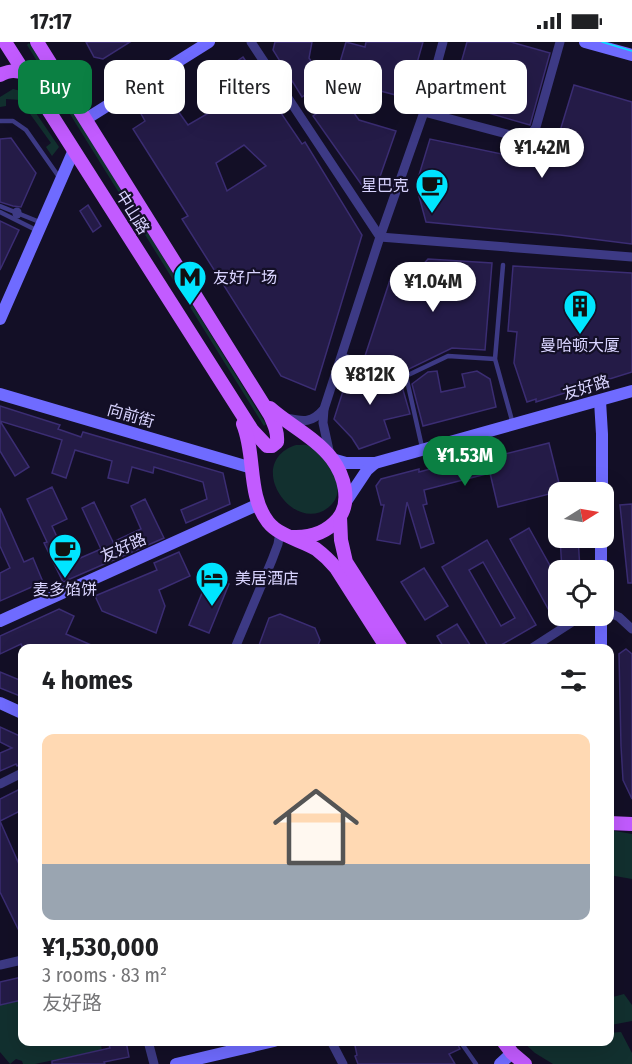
<!DOCTYPE html>
<html lang="en">
<head>
<meta charset="utf-8">
<style>
	:root { --surface:#fff; --page:#f2f2f2; --text:#202124; --muted:#757577; --line:#e0e0e0; --accent:#0b8043 }
	body { margin:0; font-family:"Fira Sans Condensed","Noto Sans SC",sans-serif; background:var(--page); color:var(--text); height:100vh; display:flex; flex-direction:column; font-size:22px; white-space:nowrap }
	* { box-sizing:border-box; margin:0 }
	p { font-size:20px; color:var(--muted) }
	.icon { flex:none; width:33px; height:33px; fill:none; stroke:currentColor; stroke-width:2; stroke-linecap:round; stroke-linejoin:round }
	.map { position:relative; flex:1; overflow:hidden }
	.sheet { position:absolute; left:18px; top:602px; width:596px; height:402px; display:flex; flex-direction:column; background:var(--surface); border-radius:12px; box-shadow:0 6px 24px #0002 }
	.sheet>* { flex:none }
	.banner { position:absolute; left:18px; top:18px; width:597px; height:54px; display:flex; gap:12px }
	.needle { width:39px; rotate:79deg }
	.fabs { position:absolute; left:548px; top:440px; display:grid; gap:12px }
	.fabs a { display:grid; place-items:center; width:66px; height:66px; border-radius:12px; background:var(--surface); box-shadow:0 6px 24px #0002; font-size:30px }
	.price { position:absolute; translate:-50% -51px; padding:0 14px; border-radius:21px; background:#fff; color:#222; font-size:20px; line-height:39px; filter:drop-shadow(0 2px 3px #0008) }
	.price::after { content:''; position:absolute; left:50%; top:36px; width:18px; height:14px; margin-left:-9px; background:inherit; clip-path:polygon(0 0,100% 0,50% 100%) }
	.price.active { background:var(--accent); color:#fff }
	ul { padding:0; list-style:none }
	li { display:grid; align-content:center; gap:12px; height:318px; padding:0 24px }
	li+li { border-top:2px solid var(--line) }
	li span { display:grid; place-items:center; height:186px; border-radius:12px; color:#555 }
	li>.icon { margin-inline-start:auto }
	span .icon { width:108px; height:108px; fill:#fffc; stroke-width:1 }
	li b { font-size:26px }
	h2 { display:flex; justify-content:space-between; align-items:center; height:72px; padding:0 24px; font-size:26px }
	.pill { padding:0 21px; border-radius:12px; background:var(--surface); box-shadow:0 6px 24px #0002; font-size:21px; line-height:54px }
	.pill.active { background:var(--accent); color:#fff }
	.status { display:flex; justify-content:space-between; align-items:center; height:42px; padding:0 30px; background:var(--surface); direction:ltr }
	.status svg { height:16px; fill:currentColor }
	.map>svg:first-child { display:block }
	.green { fill:#12302f }
	.building { fill:#241b47; stroke:#3b2d73; stroke-width:1.5; fill-rule:evenodd }
	.lines { fill:none; stroke-linecap:round; stroke-linejoin:round }
	.lane { stroke:#3d3a85; stroke-width:4.5 }
	.street { stroke:#3d3a85; stroke-width:9 }
	.secondary { stroke:#6f6bff; stroke-width:12 }
	.primary { stroke:#c25bff; stroke-width:14 }
	.tram { stroke:#00e5ff; stroke-width:1.5 }
	.labels { text-anchor:middle; stroke-width:4.5; stroke-linejoin:round; paint-order:stroke }
	.poi-label { font-size:16px; fill:#d9d4ff; stroke:#130f26; text-anchor:start }
	.street-label { font-size:16px; fill:#d9d4ff; stroke:#130f26 }
</style>
</head>
<body>
<div class="status"><b>17:17</b><svg viewBox="0 0 49 12"><path d="M0 12V9h3v3zM5 12V6h3v6zM10 12V3h3v9zM15 12V0h3v12zM26 1h20v11H26zM47 4h2v5h-2z"/></svg></div>
<div class="map">
<svg width="632" height="1022" viewBox="0 0 632 1022">
	<rect width="100%" height="100%" fill="#130f26"/>
	<g class="green">
		<path d="M29,1l29,44 208,337 -2,2 -237,-381z"/>
		<path d="M13,47l8,2 38,56 -7,9 -6,-9 5,-4 -31,-43 -14,-1v7l-6,1v-10z"/>
		<path d="M296,403c5,0 9,-1 14,1 18,9 38,40 22,58 -35,37 -91,-41 -36,-59z"/>
		<path d="M615,789l17,3v45l-23,-4v-43z"/>
		<path d="M624,952l8,11v16l-21,4 -2,-27z"/>
		<path d="M22,958v41h78l2,9 -67,14h-12l-1,-3 -6,-2 -6,5 -10,-12v-47z"/>
		<path d="M621,990l11,21v11h-79l-18,-11 -13,-12h87v-8z"/>
	</g>
	<g class="building">
		<path d="M86,0h44l-27,17 -9,-2z"/>
		<path d="M275,0h37l-3,16 15,23 -22,16 -29,-47z"/>
		<path d="M346,0l19,5 1,-5h57l-16,56 -72,-19z"/>
		<path d="M467,0h44l39,11 -20,72 -80,-23z"/>
		<path d="M243,15l59,87 3,-2 57,93 -47,155 -34,-14 -99,-157 6,-3 -55,-87 12,-8 -10,-18 13,-8 11,17 14,-8 15,21 31,-18 -12,-25zM244,103l22,21 -39,25 -11,-28z"/>
		<path d="M574,43l58,17v142l-72,-9 -134,-13 -10,-37 14,-46 120,25z"/>
		<path d="M342,54l17,24 37,11 -20,57 -4,3h-6l-53,-75z"/>
		<path d="M11,96l25,35 -15,34 -8,-1 -13,-4v-63z"/>
		<path d="M88,163l13,21 -8,6 -13,-21z"/>
		<path d="M0,179l19,9 -19,40z"/>
		<path d="M428,217l64,4 -7,87 -33,-2 -45,22 -42,-14 25,-76 18,-4 9,-5z"/>
		<path d="M513,224l119,7v99l-96,30v-3l-9,3 -13,-39 3,-31 -9,-1z"/>
		<path d="M352,321l49,20 9,31 -26,6 6,18 -31,11 -7,-11 -18,-19z"/>
		<path d="M437,329l4,21 24,-5 -3,-13 15,-3 13,8 6,28 -73,19 -11,-42 16,-12z"/>
		<path d="M0,364l60,19 -2,4 23,8 2,-5 140,41 7,31 -44,19 -5,-13 26,-11 -4,-17 -49,-15 -1,6 -21,-6 -4,16 -20,-5 4,-17 -37,-11 -9,28 -14,-5 10,-33 -62,-19 29,46 -14,9 -15,-25z"/>
		<path d="M549,401l12,48 -63,16 -8,-34 -66,17 3,14 -4,1 11,38 -13,5 -14,-46 -7,42 -23,-4 7,-35h-3l-5,-19 5,-7 38,-10v3l57,-15 1,4z"/>
		<path d="M52,445l15,32 -15,7 15,33 9,-4 2,4 23,-10 -19,-41 12,-6 19,40 28,-13 -10,-23 14,-7 19,39 -101,44 -19,-39 3,-1 -20,-43z"/>
		<path d="M632,462v79h-4l-8,-78z"/>
		<path d="M0,466l24,54 9,-4 10,24 -43,19v-28l10,-5 -10,-22z"/>
		<path d="M529,486l29,52v33l-6,3 -42,-77z"/>
		<path d="M560,495h18l2,33h-18z"/>
		<path d="M487,498l49,85 -40,23h-7l-47,-81zM483,520l32,56 -14,8 -32,-56z"/>
		<path d="M179,510l11,24 -31,14 6,16 -9,27 -54,-22 -7,-15 62,-26 -3,-7z"/>
		<path d="M424,526l24,38 -23,14 -24,-38z"/>
		<path d="M209,534l20,8 -20,49 -20,-8z"/>
		<path d="M59,567l15,7 -8,18 32,14h-75l-2,-4 -21,10v-18z"/>
		<path d="M280,572l35,14 5,12 -3,8h-59l11,-30z"/>
		<path d="M457,582l15,24h-28l-7,-12z"/>
		<path d="M626,607l6,5v145l-9,-19 -2,-34 -2,-92z"/>
		<path d="M0,630l22,9v9l-2,6 -20,-8z"/>
		<path d="M0,685l22,10v26l-5,3 -1,-2 -16,7v-18l12,-5 -12,-6z"/>
		<path d="M22,746v22l-22,11 22,50v66l-22,-45v-93z"/>
		<path d="M22,935v23l-22,5v-23z"/>
		<path d="M108,999h18l3,16 -25,5 1,2h-53v-3l58,-13z"/>
		<path d="M354,999h102l4,8 -11,5 6,10h-97l-3,-8 2,-1z"/>
	</g>
	<g class="lines">
		<g class="lane">
			<path d="M0,79h13l13,9 33,47"/>
			<path d="M0,164l42,17"/>
			<path d="M0,170l38,19"/>
			<path d="M503,223l-8,94 18,65"/>
			<path d="M342,313l64,21 42,-20 47,3"/>
			<path d="M406,334l16,71"/>
			<path d="M460,999l16,23"/>
		</g>
		<g class="street">
			<path d="M251,0l129,195 252,20"/>
			<path d="M424,70l98,26h7l7,-11 24,-85"/>
			<path d="M17,172v-2"/>
			<path d="M286,376c18,4 26,5 38,-9"/>
			<path d="M330,413l-7,-32 1,-14 56,-172 44,-125 19,-70"/>
			<path d="M603,568l16,7 13,12"/>
			<path d="M235,606l37,-88 6,-16 2,-12"/>
			<path d="M532,606l51,-33"/>
			<path d="M0,742l22,-11"/>
			<path d="M0,923l22,-5"/>
			<path d="M148,999l6,23"/>
			<path d="M331,999l12,23"/>
		</g>
		<g class="secondary">
			<path d="M585,0l47,13"/>
			<path d="M86,77l123,-77"/>
			<path d="M0,277l74,-169"/>
			<path d="M0,352l252,74"/>
			<path d="M600,359l2,33v58"/>
			<path d="M332,417l14,4h29l257,-72"/>
			<path d="M347,458l20,-30 8,-7"/>
			<path d="M601,495v33"/>
			<path d="M0,579l259,-117"/>
			<path d="M601,606v-33"/>
			<path d="M0,661l22,10"/>
			<path d="M176,1022l98,-23"/>
			<path d="M500,1022l12,-11"/>
		</g>
		<g class="primary">
			<path d="M5,0l247,388 15,16h5l5,-4c1,-10 -3,-18 -7,-27l-233,-373"/>
			<path d="M0,33c10,-5 16,-5 26,-1"/>
			<path d="M270,366c19,17 46,30 62,51 12,16 20,43 6,60 -12,14 -27,19 -46,18"/>
			<path d="M243,382c13,31 4,71 25,98 11,14 33,18 48,27 8,6 14,12 20,19l51,80"/>
			<path d="M340,475l1,23 5,22 55,86"/>
			<path d="M609,781l23,1"/>
			<path d="M503,999l9,12 13,11"/>
		</g>
		<path class="tram" d="M602,0l30,9"/>
	</g>
	<defs>
		<symbol id="cafe-pin" viewBox="-11 -11 22 30"><path d="M0 17L-7.5 6A9.5 9.5 0 1 1 7.5 6Z" fill="#00e5ff" stroke="#130f26"/><path d="M-5.5-4.5H6V0H3Q3 3.5 0 3.5H-2.5Q-5.5 3.5-5.5 0ZM3-3.2v2h1.7v-2ZM-6 4.5H4V6H-6Z" fill="#111"/></symbol>
		<symbol id="metro-pin" viewBox="-11 -11 22 30"><path d="M0 17L-7.5 6A9.5 9.5 0 1 1 7.5 6Z" fill="#00e5ff" stroke="#130f26"/><path d="M-5.5 5V-5H-3L0 0L3-5H5.5V5H3V-.5L0 4L-3-.5V5Z" fill="#111"/></symbol>
		<symbol id="building-pin" viewBox="-11 -11 22 30"><path d="M0 17L-7.5 6A9.5 9.5 0 1 1 7.5 6Z" fill="#00e5ff" stroke="#130f26"/><path d="M-4-6H4V6H1V3H-1V6H-4ZM-2.5-4.3h1.7v1.8h-1.7ZM.8-4.3h1.7v1.8H.8ZM-2.5-1h1.7V.8h-1.7ZM.8-1h1.7V.8H.8Z" fill="#111"/></symbol>
		<symbol id="hotel-pin" viewBox="-11 -11 22 30"><path d="M0 17L-7.5 6A9.5 9.5 0 1 1 7.5 6Z" fill="#00e5ff" stroke="#130f26"/><path d="M-6-4.5h1.5V1H6V5H4.5V3h-9V5H-6ZM-4 0a1.8 1.8 0 1 1 3.6 0ZM.5 0V-2.5h3Q6-2.5 6 0Z" fill="#111"/></symbol>
	</defs>
	<g fill-rule="evenodd">
		<use href="#cafe-pin" x="413" y="124" width="38" height="52"/>
		<use href="#metro-pin" x="171" y="216" width="38" height="52"/>
		<use href="#building-pin" x="561" y="245" width="38" height="52"/>
		<use href="#cafe-pin" x="46" y="489" width="38" height="52"/>
		<use href="#hotel-pin" x="193" y="517" width="38" height="52"/>
	</g>
	<g class="labels">
		<g class="poi-label">
			<text x="409" y="149" text-anchor="end">星巴克</text>
			<text x="213" y="241">友好广场</text>
			<text x="580" y="309" text-anchor="middle">曼哈顿大厦</text>
			<text x="235" y="542">美居酒店</text>
			<text x="65" y="553" text-anchor="middle">麦多馅饼</text>
		</g>
		<g class="street-label">
			<text transform="translate(133 170) rotate(58)" y="6">中山路</text>
			<text transform="translate(586 345) rotate(-17)" y="6">友好路</text>
			<text transform="translate(131 373) rotate(16)" y="6">向前街</text>
			<text transform="translate(123 505) rotate(-24)" y="6">友好路</text>
		</g>
	</g>
</svg>
<div class="fabs">
<a><svg class="needle" viewBox="-14 -14 28 28"><path d="M0-13l5 13h-10z" fill="#e53935"/><path d="M0 13l5-13h-10z" fill="#757577"/></svg></a>
<a><svg class="icon" aria-label="locate" viewBox="0 0 24 24"><circle cx="12" cy="12" r="6"/><path d="M12 2v4M12 18v4M2 12h4M18 12h4"/></svg></a>
</div>
<b class="price" style="left:542px;top:137px">¥1.42M</b>
<b class="price" style="left:433px;top:271px">¥1.04M</b>
<b class="price" style="left:370px;top:364px">¥812K</b>
<b class="price active" style="left:465px;top:445px">¥1.53M</b>
<div class="banner">
<a class="pill active">Buy</a>
<a class="pill">Rent</a>
<a class="pill">Filters</a>
<a class="pill">New</a>
<a class="pill">Apartment</a>
</div>
<section class="sheet">
<h2>4 homes<svg class="icon" aria-label="filters" viewBox="0 0 24 24"><path d="M4 7h16M4 17h16"/><circle cx="9" cy="7" r="2"/><circle cx="15" cy="17" r="2"/></svg></h2>
<ul>
<li><span style="background:linear-gradient(#ffd9b3 70%,#9aa5b1 0)"><svg class="icon" aria-label="home" viewBox="0 0 24 24"><path d="M3 11l9-7 9 7M6 9v11h12V9"/></svg></span><div><b>¥1,530,000</b><p>3 rooms · 83 m²</p><p>友好路</p></div></li>
</ul>
</section>
</div>
</body>
</html>
